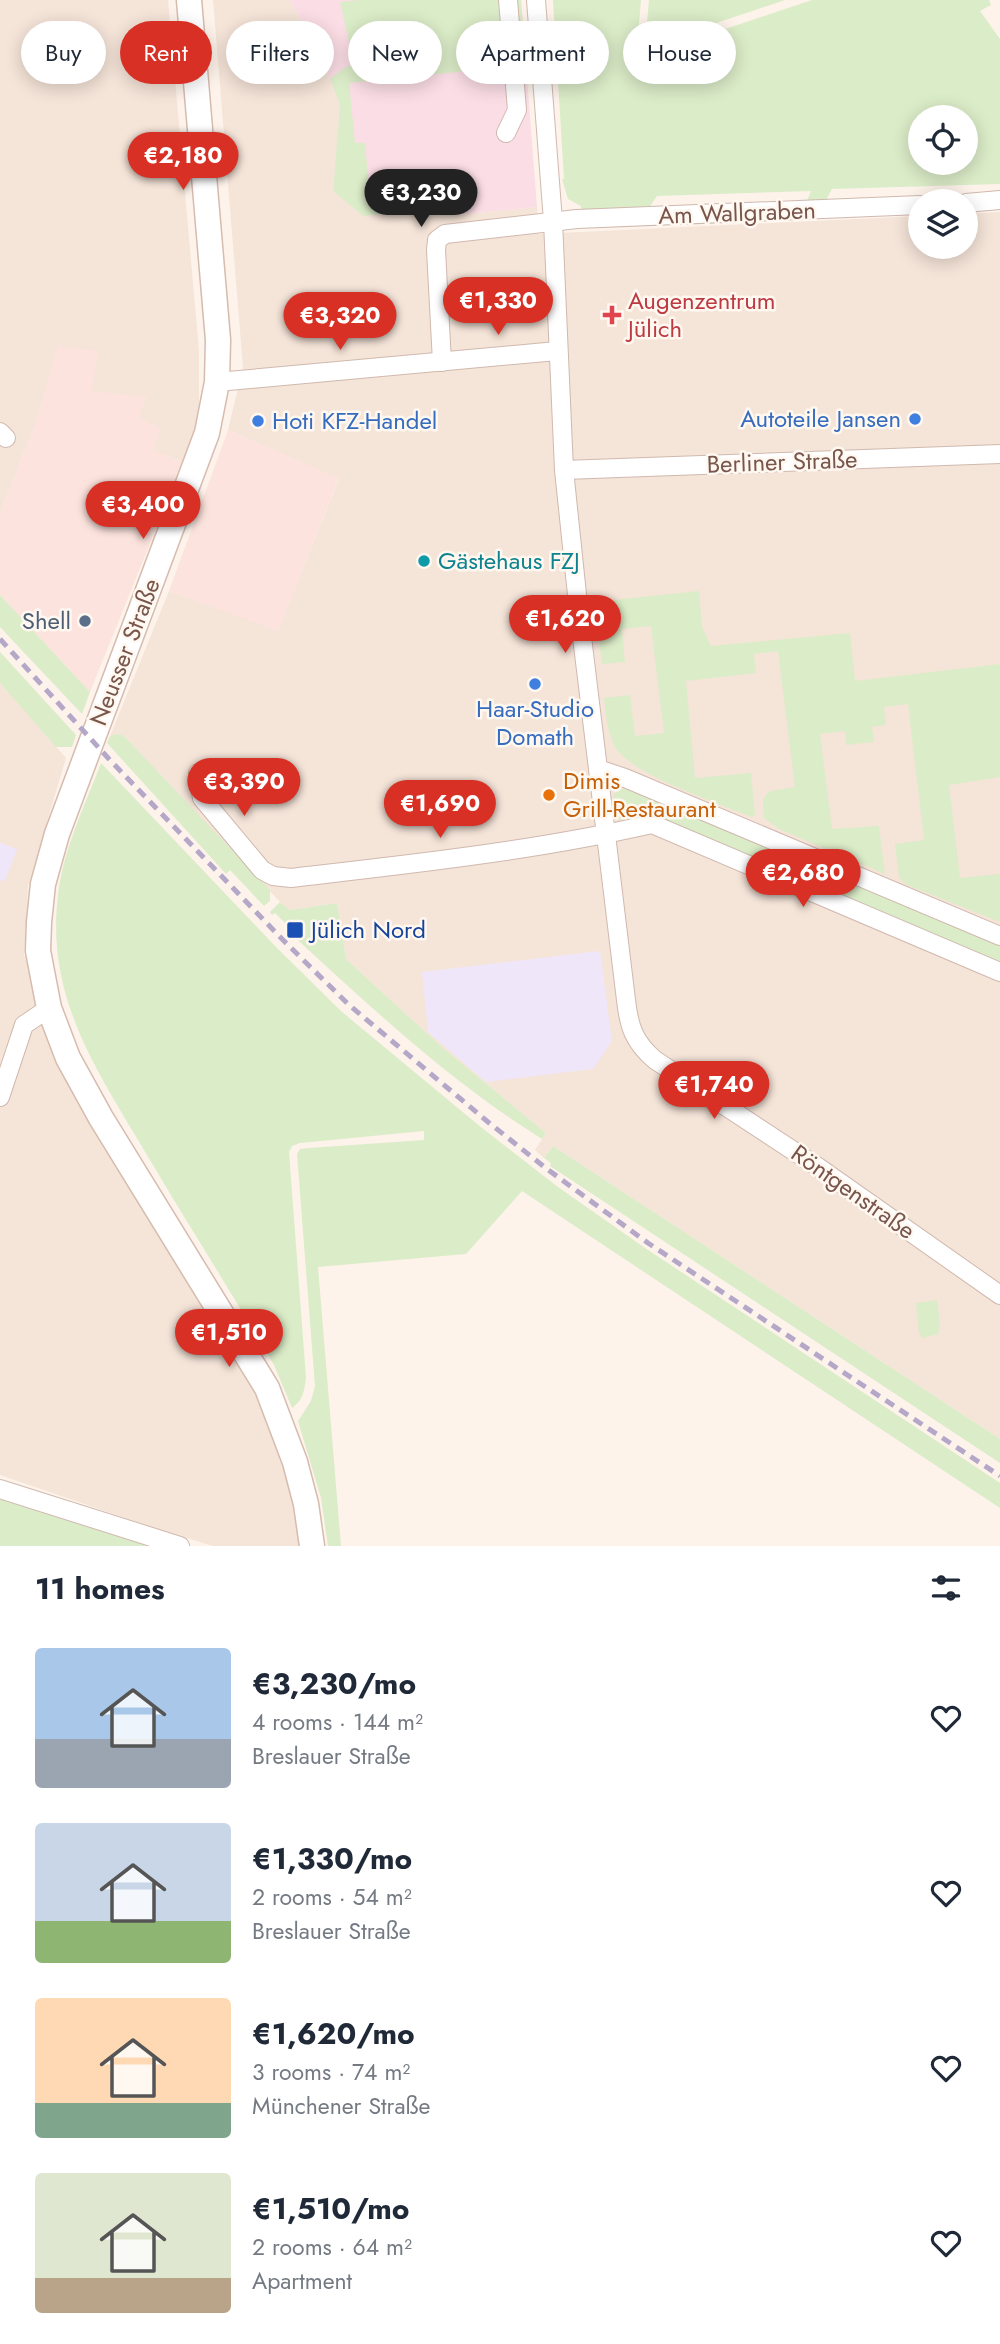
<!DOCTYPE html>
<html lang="en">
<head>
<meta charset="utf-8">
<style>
	:root { --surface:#fff; --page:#f2f2f3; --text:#1f2937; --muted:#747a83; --accent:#d93025 }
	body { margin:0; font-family:Jost,sans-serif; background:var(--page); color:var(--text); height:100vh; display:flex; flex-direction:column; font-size:26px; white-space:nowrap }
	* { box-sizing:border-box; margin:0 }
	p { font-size:23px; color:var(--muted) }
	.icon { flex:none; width:38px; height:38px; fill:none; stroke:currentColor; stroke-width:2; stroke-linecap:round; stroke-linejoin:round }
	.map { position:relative; height:1546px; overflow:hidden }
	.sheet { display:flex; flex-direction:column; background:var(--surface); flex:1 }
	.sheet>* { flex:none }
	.guide { position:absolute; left:21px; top:21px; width:959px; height:63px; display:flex; gap:14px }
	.tools { position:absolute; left:908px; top:105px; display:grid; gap:14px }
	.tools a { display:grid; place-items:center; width:70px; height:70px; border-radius:50%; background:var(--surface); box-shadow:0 4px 18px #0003; font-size:35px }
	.price { position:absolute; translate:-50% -60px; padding:0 16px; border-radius:24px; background:var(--accent); color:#fff; font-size:23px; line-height:46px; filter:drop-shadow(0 2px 4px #0008) }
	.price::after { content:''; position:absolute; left:50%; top:42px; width:21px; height:16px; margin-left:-10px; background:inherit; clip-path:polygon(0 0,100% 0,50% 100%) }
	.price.current { background:#222; color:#fff }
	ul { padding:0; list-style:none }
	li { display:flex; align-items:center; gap:21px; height:175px; padding:0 35px }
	li span { display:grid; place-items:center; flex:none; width:196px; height:140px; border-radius:7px; color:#555 }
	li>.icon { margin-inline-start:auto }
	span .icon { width:84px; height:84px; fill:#fffc; stroke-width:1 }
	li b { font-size:30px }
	h2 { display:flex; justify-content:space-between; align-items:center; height:84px; padding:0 35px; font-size:30px }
	.chip { padding:0 24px; border-radius:32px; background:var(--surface); box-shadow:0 4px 18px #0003; font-size:24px; line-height:63px }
	.chip.current { background:var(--accent); color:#fff }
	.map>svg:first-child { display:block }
	.residential { fill:#f5e4d8 }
	.commercial { fill:#fde3de }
	.education { fill:#f0e6fa }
	.medical { fill:#fbdde5 }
	.green { fill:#dbecc8; fill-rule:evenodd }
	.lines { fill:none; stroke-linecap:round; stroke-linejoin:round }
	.street-casing { stroke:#d0b9af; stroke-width:20 }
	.secondary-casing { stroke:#d6bbaf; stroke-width:27 }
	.street { stroke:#fff; stroke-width:18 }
	.secondary { stroke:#fff; stroke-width:24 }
	.rail { stroke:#b4a7c8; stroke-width:5; stroke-dasharray:10 7; stroke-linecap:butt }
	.health-dot { fill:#e0444e; stroke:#fff8f1; stroke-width:2.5 }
	.shop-dot { fill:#3f7fe0; stroke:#fff8f1; stroke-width:2.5 }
	.culture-dot { fill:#0f9aa8; stroke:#fff8f1; stroke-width:2.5 }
	.service-dot { fill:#5c6f8a; stroke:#fff8f1; stroke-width:2.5 }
	.food-dot { fill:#e8710a; stroke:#fff8f1; stroke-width:2.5 }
	.transit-dot { fill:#1a4fb4; stroke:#fff8f1; stroke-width:2.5 }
	.labels { text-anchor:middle; stroke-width:5; stroke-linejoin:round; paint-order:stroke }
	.street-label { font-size:24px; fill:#79564c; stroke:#fff8f1 }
	.health-label { font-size:24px; fill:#be3a42; stroke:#fff8f1; text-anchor:start }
	.shop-label { font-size:24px; fill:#366cbe; stroke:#fff8f1; text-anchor:end }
	.culture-label { font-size:24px; fill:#0d838f; stroke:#fff8f1; text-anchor:start }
	.service-label { font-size:24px; fill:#4e5e75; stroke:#fff8f1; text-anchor:end }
	.food-label { font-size:24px; fill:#c56008; stroke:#fff8f1; text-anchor:start }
	.transit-label { font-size:24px; fill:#164399; stroke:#fff8f1; text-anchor:start }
</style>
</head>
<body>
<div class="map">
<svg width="1000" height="1546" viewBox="0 0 1000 1546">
	<rect width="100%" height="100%" fill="#fdf3ea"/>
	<g class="residential">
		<path d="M0,0h168l31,351v75l-16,36 -31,-12 -14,-33 -47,-26 -33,-44 -22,75 -36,91z"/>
		<path d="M213,0h77l29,51 21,54 -7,86 30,25 94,-10v9l80,-8 2,27 381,-18v31h46v-33l34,-2v1227l-447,-293 -9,12 -9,-8 11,-17 -103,-85 -97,-89 -9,-56 -47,7 -10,-8 -157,-167 -8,-1 -5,2 59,-145 109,39 61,-151 -111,-49 15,-63z"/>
		<path d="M0,683l66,75 -38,128 -4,69 37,109 187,310 26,55 20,72 6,45h-87l-56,-17 -157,-54z"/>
	</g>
	<g class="commercial">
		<path d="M58,346l40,5 -6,40 55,6 -8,20 22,11 -8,22 30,12 -93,230 -90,-97v-82l36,-91z"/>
		<path d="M228,430l111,48 -61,153 -109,-40z"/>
	</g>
	<g class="education">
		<path d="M0,843l17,6 -12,32 -5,-1z"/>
		<path d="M600,951l12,90 -19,28 -107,13 -58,-50 -6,-60z"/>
	</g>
	<path class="medical" d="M290,0h231l16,207 -80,8 -1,-9 -93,10 -30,-25 7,-86 -21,-54z"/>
	<g class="green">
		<path d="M359,0h162l6,79h-7l-14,-12 -157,16 6,60h10l5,55 84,-8 3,16 -94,10 -30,-25 7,-86 -10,-26 14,-11 10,-4 -14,-62z"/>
		<path d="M553,0h88l-5,59 176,-59h177l2,5 -11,6 20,28v145l-168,5 -7,13 -19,1 5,-12 -154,5 -9,13 -67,3v-6l-13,-7 -6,-20h2zM920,117h46v46h-46z"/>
		<path d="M649,0h136l-140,47z"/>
		<path d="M699,591l3,36 9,19 139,-13 5,48 145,-17v113l-51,8 11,93 40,-4v48l-93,-37 -8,-7 -4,-34 29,-4 -16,-136 -24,3 2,18 -14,2 2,15 -28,3 -1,-14 -25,3 12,95 47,-3 6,48 -106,-45 -15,-11 -1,-19 7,-8 25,-4 -17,-136 -24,3 2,19 -70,8 9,97 56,-5 4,41 -3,3c-32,-13 -124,-43 -138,-72 -7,-14 -8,-31 -10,-47l26,-3 5,41 29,-3 -13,-107 -29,3 3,33 -23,2 -8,-62z"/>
		<path d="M0,595l90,97 -8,22 -82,-87z"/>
		<path d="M0,652l76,83 -4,12h-16l-56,-64z"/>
		<path d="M115,734l8,1 147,155v11l-6,5 -34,-36 -4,4 -119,-131 3,-7z"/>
		<path d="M101,763l175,184 66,65 140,116 76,59 87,61 355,235v25l-478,-317 -56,63 -148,13 23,279h-13l-7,-48 -23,-77 13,-20 4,-15 -18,-232 3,-5 9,-1 115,-8v-9l-124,12 -8,3 -3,6 17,226c-2,14 -3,22 -14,30l-18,-43c-40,-68 -83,-136 -124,-205 -50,-85 -105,-160 -92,-265 5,-45 27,-90 43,-132z"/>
		<path d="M621,789h11l368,154v19l-337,-142 -41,1c-10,-7 -12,-16 -8,-27z"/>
		<path d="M280,902l10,8 47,-7 9,56 97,89 103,85 -4,6c-92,-57 -176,-136 -255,-209l2,-3 -14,-14 -3,2 -2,-3z"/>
		<path d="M553,1146l447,293v24l-450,-297 1,-3 -7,-5z"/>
		<path d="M937,1300l3,25 -2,9 -16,4 -3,-5 -3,-30z"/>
		<path d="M0,1497l161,49h-161z"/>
	</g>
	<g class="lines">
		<defs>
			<g id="street">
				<path d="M536,0l17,221 11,249 14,134 48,396c3,27 8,42 29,60l163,107 182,128"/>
				<path d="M506,133l11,-23 -9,-110"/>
				<path d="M966,203l34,-3"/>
				<path d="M442,362l-6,-112 1,-10 8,-6 132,-15 343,-14"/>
				<path d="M217,382l340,-31"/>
				<path d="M0,432l6,6"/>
				<path d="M564,470l436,-16"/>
				<path d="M598,769l27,9 375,158"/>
				<path d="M198,773l4,25 60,72 11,6 18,2c121,-14 242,-27 361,-54l348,148"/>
				<path d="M0,1097l24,-72 25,-17"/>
				<path d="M0,1489l180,57"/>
			</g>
			<path id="secondary" d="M189,0l29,340 -1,42 -10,51 -150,401 -14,50 -4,38 -1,29 11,57 19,50 33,60 166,270 28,74 11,42 6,42"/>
		</defs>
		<use href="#street" class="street-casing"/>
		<use href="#secondary" class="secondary-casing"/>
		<use href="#street" class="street"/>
		<use href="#secondary" class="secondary"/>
		<path class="rail" d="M0,639l109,120 174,181 65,64 140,118 59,47 101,74 352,233"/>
	</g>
	<path class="health-dot" d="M608.5 304.5h7v7h7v7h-7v7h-7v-7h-7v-7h7z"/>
	<g class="shop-dot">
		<circle cx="915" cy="419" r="7"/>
		<circle cx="258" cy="421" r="7"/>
		<circle cx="535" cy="684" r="7"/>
	</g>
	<circle class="culture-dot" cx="424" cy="561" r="7"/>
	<circle class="service-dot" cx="85" cy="621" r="7"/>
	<circle class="food-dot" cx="549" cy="795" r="7"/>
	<rect class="transit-dot" x="286" y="921" width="18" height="18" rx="3.5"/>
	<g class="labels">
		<g class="street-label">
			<text transform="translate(737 213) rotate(-2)" y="8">Am Wallgraben</text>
			<text transform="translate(782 462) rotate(-2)" y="8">Berliner Straße</text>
			<text transform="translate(125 652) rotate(-69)" y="8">Neusser Straße</text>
			<text transform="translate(853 1192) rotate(35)" y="8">Röntgenstraße</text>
		</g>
		<g class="health-label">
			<text x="628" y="309">Augenzentrum<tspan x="628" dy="28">Jülich</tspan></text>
		</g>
		<g class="shop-label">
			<text x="901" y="427">Autoteile Jansen</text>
			<text x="272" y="429" text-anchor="start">Hoti KFZ-Handel</text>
			<text x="535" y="717" text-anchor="middle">Haar-Studio<tspan x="535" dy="28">Domath</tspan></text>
		</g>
		<g class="culture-label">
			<text x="438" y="569">Gästehaus FZJ</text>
		</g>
		<g class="service-label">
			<text x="71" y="629">Shell</text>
		</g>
		<g class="food-label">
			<text x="563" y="789">Dimis<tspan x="563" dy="28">Grill-Restaurant</tspan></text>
		</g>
		<g class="transit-label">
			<text x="311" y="938">Jülich Nord</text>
		</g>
	</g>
</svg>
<div class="tools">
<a><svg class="icon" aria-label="locate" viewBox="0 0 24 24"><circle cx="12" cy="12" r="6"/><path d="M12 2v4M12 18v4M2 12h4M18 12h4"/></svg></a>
<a><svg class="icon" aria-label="layers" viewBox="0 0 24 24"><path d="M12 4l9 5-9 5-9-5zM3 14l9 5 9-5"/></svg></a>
</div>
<b class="price" style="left:183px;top:192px">€2,180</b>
<b class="price current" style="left:421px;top:229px">€3,230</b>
<b class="price" style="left:498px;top:337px">€1,330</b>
<b class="price" style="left:340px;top:352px">€3,320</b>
<b class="price" style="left:143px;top:541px">€3,400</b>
<b class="price" style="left:565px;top:655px">€1,620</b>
<b class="price" style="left:244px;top:818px">€3,390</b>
<b class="price" style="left:440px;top:840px">€1,690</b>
<b class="price" style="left:803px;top:909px">€2,680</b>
<b class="price" style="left:714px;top:1121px">€1,740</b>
<b class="price" style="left:229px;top:1369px">€1,510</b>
<div class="guide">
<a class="chip">Buy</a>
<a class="chip current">Rent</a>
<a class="chip">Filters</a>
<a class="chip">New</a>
<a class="chip">Apartment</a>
<a class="chip">House</a>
</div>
</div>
<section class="sheet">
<h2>11 homes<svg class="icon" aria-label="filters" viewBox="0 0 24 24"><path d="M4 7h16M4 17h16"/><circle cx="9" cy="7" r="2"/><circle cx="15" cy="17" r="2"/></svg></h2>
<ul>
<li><span style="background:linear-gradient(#a9c7e8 65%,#9aa5b1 0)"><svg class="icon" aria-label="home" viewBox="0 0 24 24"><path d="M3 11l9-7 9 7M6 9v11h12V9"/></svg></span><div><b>€3,230/mo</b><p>4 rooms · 144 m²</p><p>Breslauer Straße</p></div><svg class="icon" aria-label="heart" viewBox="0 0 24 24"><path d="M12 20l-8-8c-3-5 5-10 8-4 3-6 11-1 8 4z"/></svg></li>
<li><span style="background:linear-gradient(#c9d6e8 70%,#8fb573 0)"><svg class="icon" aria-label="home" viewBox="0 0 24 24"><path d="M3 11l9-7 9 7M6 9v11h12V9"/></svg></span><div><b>€1,330/mo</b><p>2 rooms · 54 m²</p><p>Breslauer Straße</p></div><svg class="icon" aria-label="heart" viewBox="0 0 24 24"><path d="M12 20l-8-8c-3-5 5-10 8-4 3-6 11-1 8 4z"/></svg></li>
<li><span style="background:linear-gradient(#ffd9b3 75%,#7fa58c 0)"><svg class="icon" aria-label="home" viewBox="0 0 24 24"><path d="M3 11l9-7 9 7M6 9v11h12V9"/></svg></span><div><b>€1,620/mo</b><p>3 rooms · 74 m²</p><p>Münchener Straße</p></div><svg class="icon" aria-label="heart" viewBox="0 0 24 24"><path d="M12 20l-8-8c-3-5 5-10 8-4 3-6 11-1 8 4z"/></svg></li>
<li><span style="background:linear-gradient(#dfe7d0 75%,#b9a48a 0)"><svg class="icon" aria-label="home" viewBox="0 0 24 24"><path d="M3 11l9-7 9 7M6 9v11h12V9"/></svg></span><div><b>€1,510/mo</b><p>2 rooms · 64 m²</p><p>Apartment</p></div><svg class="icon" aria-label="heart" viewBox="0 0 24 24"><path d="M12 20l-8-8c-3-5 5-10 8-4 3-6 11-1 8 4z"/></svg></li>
</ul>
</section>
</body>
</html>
